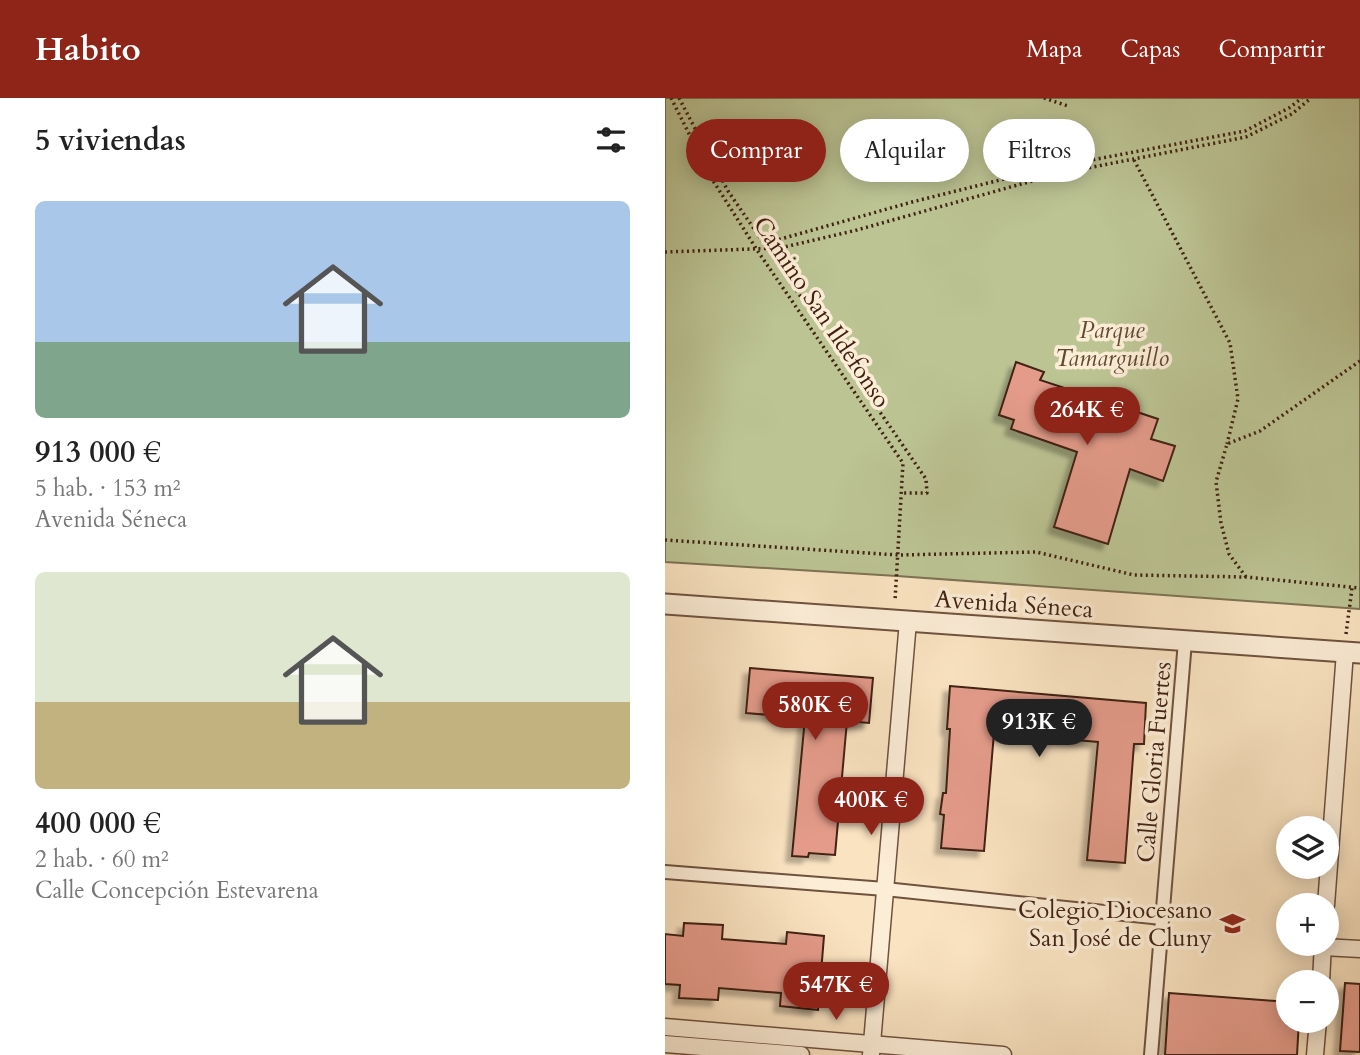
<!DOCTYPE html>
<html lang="es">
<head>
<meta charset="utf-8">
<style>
	:root { --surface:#fff; --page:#f2f2f2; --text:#222; --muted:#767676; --accent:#8f2418 }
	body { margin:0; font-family:Cardo,serif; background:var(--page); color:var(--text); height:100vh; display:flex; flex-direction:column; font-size:26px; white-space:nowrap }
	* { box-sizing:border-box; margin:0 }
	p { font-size:23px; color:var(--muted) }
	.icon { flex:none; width:38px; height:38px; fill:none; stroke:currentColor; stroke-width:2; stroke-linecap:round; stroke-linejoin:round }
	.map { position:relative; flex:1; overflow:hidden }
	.details { display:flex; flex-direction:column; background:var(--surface); width:665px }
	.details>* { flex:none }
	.top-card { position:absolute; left:21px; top:21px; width:569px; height:63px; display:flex; gap:14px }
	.buttons { position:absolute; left:611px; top:718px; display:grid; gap:14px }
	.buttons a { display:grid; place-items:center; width:63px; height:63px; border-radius:50%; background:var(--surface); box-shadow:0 4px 18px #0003; font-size:35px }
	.price { position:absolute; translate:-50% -60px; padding:0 16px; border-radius:24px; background:var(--accent); color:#fff; font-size:23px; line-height:46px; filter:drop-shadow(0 2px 4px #0008) }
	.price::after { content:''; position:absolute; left:50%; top:42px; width:21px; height:16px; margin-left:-10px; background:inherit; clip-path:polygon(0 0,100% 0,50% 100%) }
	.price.on { background:#222; color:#fff }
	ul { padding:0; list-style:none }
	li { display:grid; align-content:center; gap:14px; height:371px; padding:0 35px }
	li span { display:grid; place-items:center; height:217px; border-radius:10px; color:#555 }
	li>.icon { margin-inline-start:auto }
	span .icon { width:126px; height:126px; fill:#fffc; stroke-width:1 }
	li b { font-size:30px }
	h2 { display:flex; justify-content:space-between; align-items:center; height:84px; padding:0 35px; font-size:30px }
	.tag { padding:0 24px; border-radius:32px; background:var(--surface); box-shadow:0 4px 18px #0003; font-size:24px; line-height:63px }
	.tag.on { background:var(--accent); color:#fff }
	header { display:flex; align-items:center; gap:42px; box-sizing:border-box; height:98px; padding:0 35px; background:var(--accent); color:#fff }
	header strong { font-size:33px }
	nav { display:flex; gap:38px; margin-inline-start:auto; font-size:24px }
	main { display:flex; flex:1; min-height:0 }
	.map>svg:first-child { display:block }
	.green { fill:#bcc494; stroke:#7e7253; stroke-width:2 }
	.building { fill:#e49b8a; stroke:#412112; stroke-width:2; filter:url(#shadow) }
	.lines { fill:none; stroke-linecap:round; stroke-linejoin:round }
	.pedestrian-casing { stroke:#6f523e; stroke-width:16 }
	.minor-casing { stroke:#6f523e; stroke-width:19 }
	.tertiary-casing { stroke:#6f523e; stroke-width:23 }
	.path { stroke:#412112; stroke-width:3.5; stroke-dasharray:2 3.5; stroke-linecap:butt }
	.pedestrian { stroke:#fcedd7; stroke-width:12 }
	.minor { stroke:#fcedd7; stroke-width:16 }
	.tertiary { stroke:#fcedd7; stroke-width:19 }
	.labels { text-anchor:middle; stroke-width:7; stroke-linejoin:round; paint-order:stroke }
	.street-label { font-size:24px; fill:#412112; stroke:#fcedd7 }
	.park-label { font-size:24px; font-style:italic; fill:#604a32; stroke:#fcedd7 }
	.poi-label { font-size:24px; fill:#412112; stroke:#fcedd7; text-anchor:end }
</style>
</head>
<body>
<header>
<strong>Habito</strong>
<nav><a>Mapa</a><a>Capas</a><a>Compartir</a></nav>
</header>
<main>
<section class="details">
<h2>5 viviendas<svg class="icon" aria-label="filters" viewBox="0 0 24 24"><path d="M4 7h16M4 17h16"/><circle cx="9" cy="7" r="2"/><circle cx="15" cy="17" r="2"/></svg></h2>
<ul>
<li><span style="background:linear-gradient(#a9c7e8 65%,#7fa58c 0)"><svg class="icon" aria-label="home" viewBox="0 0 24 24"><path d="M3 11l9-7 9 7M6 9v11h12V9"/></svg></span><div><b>913 000 €</b><p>5 hab. · 153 m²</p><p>Avenida Séneca</p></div></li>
<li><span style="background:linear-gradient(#dfe7d0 60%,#c2b280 0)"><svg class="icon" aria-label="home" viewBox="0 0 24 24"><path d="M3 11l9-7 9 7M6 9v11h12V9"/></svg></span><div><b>400 000 €</b><p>2 hab. · 60 m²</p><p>Calle Concepción Estevarena</p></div></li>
</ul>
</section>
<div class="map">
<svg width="695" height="957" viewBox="0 0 695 957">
	<defs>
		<filter id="shadow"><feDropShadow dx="-6" dy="6" stdDeviation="2" flood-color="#0004"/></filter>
	</defs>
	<rect width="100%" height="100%" fill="#fae3c1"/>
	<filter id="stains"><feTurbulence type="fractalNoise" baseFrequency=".00286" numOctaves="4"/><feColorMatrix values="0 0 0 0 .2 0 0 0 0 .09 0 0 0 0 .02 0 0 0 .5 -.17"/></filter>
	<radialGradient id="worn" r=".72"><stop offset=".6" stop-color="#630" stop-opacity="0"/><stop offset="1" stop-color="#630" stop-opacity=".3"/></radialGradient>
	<path class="green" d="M0,0h695v511l-463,-33 -232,-14z"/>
	<g class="building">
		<path d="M351,264l28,10 -4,8 118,39 -7,20 24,7 -12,35 -33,-12 -22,75 -54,-17 23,-75 -66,-23 3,-9 -15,-5z"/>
		<path d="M85,570l123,10 -4,45 -22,-2 -12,134 -26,-2 -1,4 -16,-1 13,-138 -59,-5z"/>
		<path d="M285,588l196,17 -2,41h-10l-9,119 -38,-3 11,-118 -104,-9 -10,118 -43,-3 3,-33 -4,-1 3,-21h3l4,-64h-3z"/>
		<path d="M19,825l39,2 -1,14 64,5 1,-12 37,4 -6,74 -38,-4 1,-13 -62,-5 -1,12 -39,-2 1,-13 -15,-1v-50l18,2z"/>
		<path d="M680,885l15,1v68l-20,-1z"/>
		<path d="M504,895l119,9v18h11l-2,35h-132z"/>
	</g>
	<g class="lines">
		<defs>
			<g id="pedestrian">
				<path d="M0,774l220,17 277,29"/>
				<path d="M486,957l34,-414"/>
			</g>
			<g id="minor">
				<path d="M661,807l19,-253"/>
				<path d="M658,849l37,2"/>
				<path d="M656,884l2,-39"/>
				<path d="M0,929l338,28"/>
				<path d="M0,946l136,11"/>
				<path d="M206,957l37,-434"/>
				<path d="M650,957l3,-35"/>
			</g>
			<path id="tertiary" d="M0,506l695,49"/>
		</defs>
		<use href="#pedestrian" class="pedestrian-casing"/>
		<use href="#minor" class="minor-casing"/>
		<use href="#tertiary" class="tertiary-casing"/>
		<g class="path">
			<path d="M6,0l41,81 45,71 146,213 -8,138"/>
			<path d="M14,0l49,93 198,288 1,14h-25"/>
			<path d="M379,0l24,8"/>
			<path d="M469,62l96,183 8,56 -11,45"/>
			<path d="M98,146l149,-42 132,-33 201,-38 44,-23 13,-10"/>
			<path d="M0,154l115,-4 77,-18 200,-56 189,-37 46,-23 19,-16"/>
			<path d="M0,442l233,15 138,-3 98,23 112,2 114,11"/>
			<path d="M581,479l-17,-23 -8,-31 -5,-41 11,-38 33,-13 100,-70"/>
			<path d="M681,536l6,-46"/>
		</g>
		<use href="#pedestrian" class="pedestrian"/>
		<use href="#minor" class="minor"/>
		<use href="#tertiary" class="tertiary"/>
	</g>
	<defs>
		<symbol id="school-bare" viewBox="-9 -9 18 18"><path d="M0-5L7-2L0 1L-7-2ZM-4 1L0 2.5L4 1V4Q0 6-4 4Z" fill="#8f2418" stroke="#fcedd7" stroke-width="2.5" paint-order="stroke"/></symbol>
	</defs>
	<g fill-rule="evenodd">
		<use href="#school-bare" x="550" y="808" width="35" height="35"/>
	</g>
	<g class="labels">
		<g class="street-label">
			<text transform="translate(157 214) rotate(56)" y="8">Camino San Ildefonso</text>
			<text transform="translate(349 506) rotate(4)" y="8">Avenida Séneca</text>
			<text transform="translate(489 664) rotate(-85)" y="8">Calle Gloria Fuertes</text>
		</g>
		<g class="park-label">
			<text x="447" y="240">Parque<tspan x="447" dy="28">Tamarguillo</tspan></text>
		</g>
		<g class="poi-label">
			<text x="547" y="820">Colegio Diocesano<tspan x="547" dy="28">San José de Cluny</tspan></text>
		</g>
	</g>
	<rect width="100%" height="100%" filter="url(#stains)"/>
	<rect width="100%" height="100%" fill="url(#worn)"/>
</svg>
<div class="buttons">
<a><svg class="icon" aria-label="layers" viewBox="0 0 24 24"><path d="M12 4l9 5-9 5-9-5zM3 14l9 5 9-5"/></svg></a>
<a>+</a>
<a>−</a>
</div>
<b class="price" style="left:422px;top:349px">264K €</b>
<b class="price" style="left:150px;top:644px">580K €</b>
<b class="price on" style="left:374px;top:661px">913K €</b>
<b class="price" style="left:206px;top:739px">400K €</b>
<b class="price" style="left:171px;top:924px">547K €</b>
<div class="top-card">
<a class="tag on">Comprar</a>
<a class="tag">Alquilar</a>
<a class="tag">Filtros</a>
</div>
</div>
</main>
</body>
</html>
